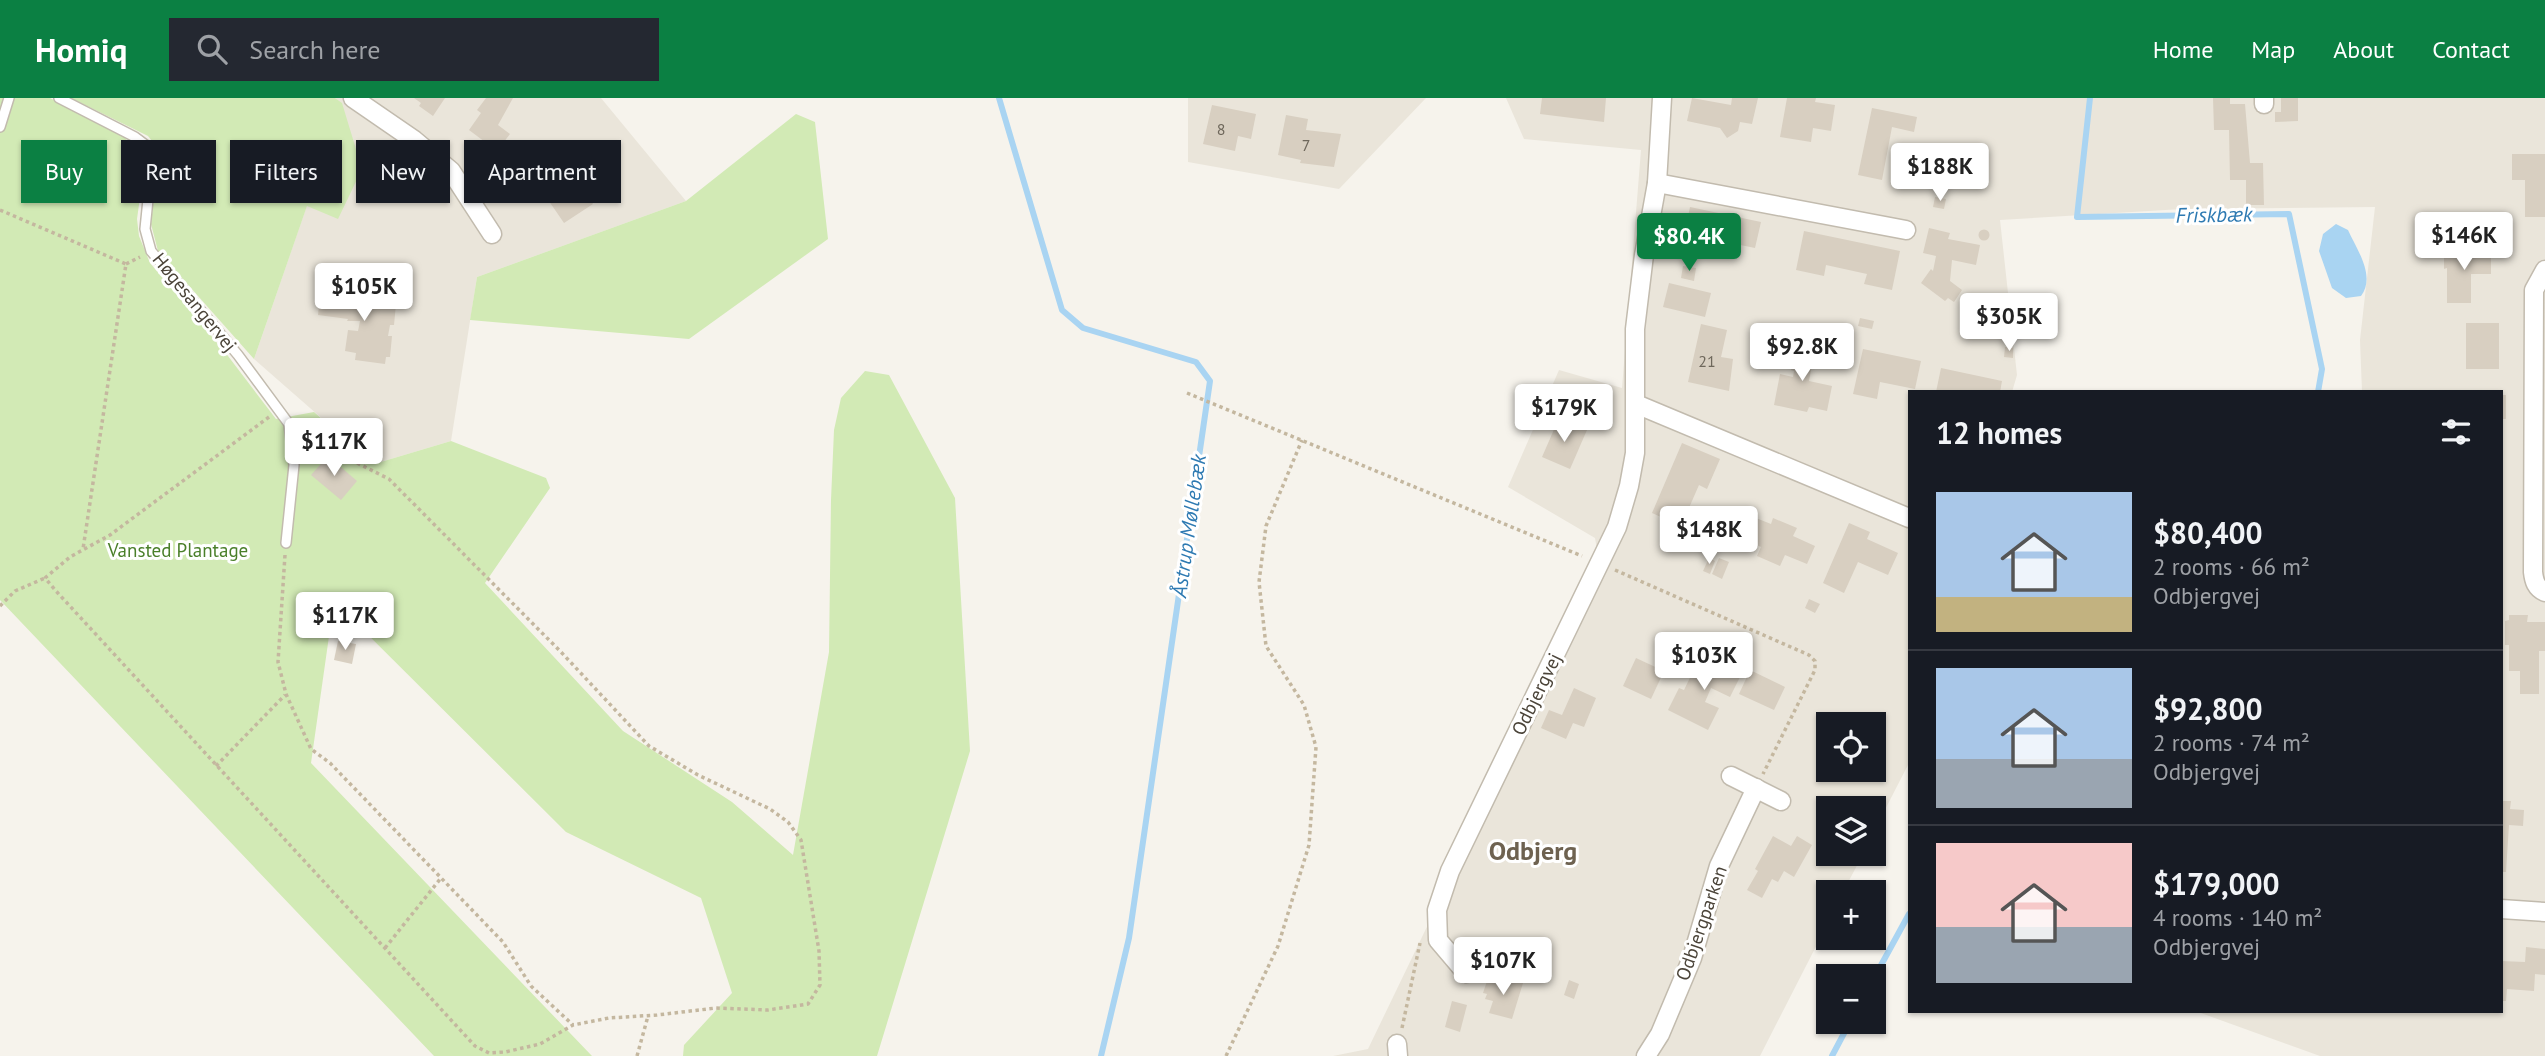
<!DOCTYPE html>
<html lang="en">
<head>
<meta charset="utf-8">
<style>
	:root { --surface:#171b24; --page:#242831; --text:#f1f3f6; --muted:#9ea1a6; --line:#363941; --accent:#0b8043 }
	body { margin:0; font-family:"PT Sans",sans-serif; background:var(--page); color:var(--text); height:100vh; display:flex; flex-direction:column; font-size:26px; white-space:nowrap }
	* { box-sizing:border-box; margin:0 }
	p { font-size:23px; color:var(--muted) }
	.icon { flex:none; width:38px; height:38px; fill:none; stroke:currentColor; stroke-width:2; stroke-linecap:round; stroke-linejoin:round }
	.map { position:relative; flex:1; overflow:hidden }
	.side { position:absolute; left:1908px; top:292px; width:595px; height:623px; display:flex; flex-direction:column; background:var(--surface); border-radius:0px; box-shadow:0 2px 5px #0004 }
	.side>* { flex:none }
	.top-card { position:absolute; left:21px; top:42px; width:665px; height:63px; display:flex; gap:14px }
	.fabs { position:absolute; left:1816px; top:614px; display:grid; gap:14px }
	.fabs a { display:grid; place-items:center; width:70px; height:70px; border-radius:0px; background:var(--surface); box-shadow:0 2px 5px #0004; font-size:35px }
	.price { position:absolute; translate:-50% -60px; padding:0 16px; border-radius:7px; background:#fff; color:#222; font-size:23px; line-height:46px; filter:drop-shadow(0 2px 4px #0008) }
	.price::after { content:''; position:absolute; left:50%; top:42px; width:21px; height:16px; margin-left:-10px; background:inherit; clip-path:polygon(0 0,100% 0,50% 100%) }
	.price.selected { background:var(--accent); color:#fff }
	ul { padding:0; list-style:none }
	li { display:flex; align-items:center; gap:21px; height:175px; padding:0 28px }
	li+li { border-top:2px solid var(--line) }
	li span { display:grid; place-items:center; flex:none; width:196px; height:140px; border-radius:0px; color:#555 }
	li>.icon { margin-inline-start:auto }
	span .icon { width:84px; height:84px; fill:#fffc; stroke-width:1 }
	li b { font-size:30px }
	h2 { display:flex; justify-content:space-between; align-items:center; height:84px; padding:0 28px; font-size:30px }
	.tag { padding:0 24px; border-radius:0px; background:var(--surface); box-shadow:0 2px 5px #0004; font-size:24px; line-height:63px }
	.tag.selected { background:var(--accent); color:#fff }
	header { display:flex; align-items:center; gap:42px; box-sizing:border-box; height:98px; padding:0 35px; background:var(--accent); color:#fff }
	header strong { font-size:33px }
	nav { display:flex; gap:38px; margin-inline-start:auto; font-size:24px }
	.search { width:490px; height:63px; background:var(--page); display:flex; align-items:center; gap:18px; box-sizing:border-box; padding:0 24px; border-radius:0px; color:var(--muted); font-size:26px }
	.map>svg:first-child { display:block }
	.residential { fill:#eae5da; fill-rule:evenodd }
	.green { fill:#d2eab5 }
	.water { fill:#a9d4f2 }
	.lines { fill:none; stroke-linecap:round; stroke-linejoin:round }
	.stream { stroke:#a9d4f2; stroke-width:6 }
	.building { fill:#d8cfc1 }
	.lane-casing { stroke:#c2bbae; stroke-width:12 }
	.street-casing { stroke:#c2bbae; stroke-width:21 }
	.path { stroke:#c4b79f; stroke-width:3.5; stroke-dasharray:3.5 3.5; stroke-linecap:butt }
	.lane { stroke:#fff; stroke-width:9 }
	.street { stroke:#fff; stroke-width:18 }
	.labels { text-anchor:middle; stroke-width:6; stroke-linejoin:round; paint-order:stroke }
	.number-label { font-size:16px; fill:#6e675b }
	.street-label { font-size:19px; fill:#4b4439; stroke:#fff }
	.park-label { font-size:19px; fill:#4a7f2a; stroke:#fff }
	.water-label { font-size:21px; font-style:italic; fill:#2e7ab2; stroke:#fff }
	.district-label { font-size:26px; font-weight:bold; fill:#6e6250; stroke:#fff }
</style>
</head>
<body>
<header>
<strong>Homiq</strong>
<div class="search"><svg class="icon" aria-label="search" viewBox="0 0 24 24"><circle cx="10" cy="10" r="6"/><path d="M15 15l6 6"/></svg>Search here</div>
<nav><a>Home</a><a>Map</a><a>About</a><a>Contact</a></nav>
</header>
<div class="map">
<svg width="2545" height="958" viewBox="0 0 2545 958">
	<rect width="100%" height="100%" fill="#f6f3ec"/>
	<g class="residential">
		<path d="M335,0h266l85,103 -209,76 -26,164 -77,23 -120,-105 88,-255z"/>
		<path d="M1188,0h238l-87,91 -151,-27z"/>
		<path d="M1506,0h1039v958h-225l-122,-44h303v-620h-139l-2,-52 15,-133 -193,2 -182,11 17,155 -5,17h-103v371l-35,68v-23h-45v46h34l-20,38h-14v29l-69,135h-427l35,-7 232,-481 -5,-30 -87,-51 51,-117 63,18 19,-238 -117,-11zM1829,626h45v46h-45z"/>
	</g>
	<g class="green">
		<path d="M0,0h50l74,39 14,15 6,17 -7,50 2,17 11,27 78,93 48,63 38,-7 60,52 77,-23 95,37 4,10 -65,95 138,148 109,71 61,53 36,-203 2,-152 3,-70 7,-32 24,-27 24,4 66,123 15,253 -93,305h-194l1,-11 48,-52 -31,-95 -135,-66 -232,-231 -23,162 281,293h-158l-434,-456z"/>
		<path d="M71,0h264l7,5 20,66 -24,50 -31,-13 -53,153 -96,-108 -7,-27 7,-66 -2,-12 -8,-10z"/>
		<path d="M796,16l19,8 13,117 -139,100 -219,-19 7,-43 209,-76z"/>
	</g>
	<path class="water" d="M2336,126l12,6c9,20 28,46 13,66l-15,2 -14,-10 -13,-37 4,-17z"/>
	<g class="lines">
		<g class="stream">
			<path d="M999,0l63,212 21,18 113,34 14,19 -81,557 -28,118"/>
			<path d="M2090,0l-13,119 212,-3 33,155 -4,23"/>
			<path d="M1874,880l35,-64"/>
			<path d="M1832,958l18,-34"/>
		</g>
	</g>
	<g class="building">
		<path d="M414,0h31l-12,18 -14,-10 2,-3z"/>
		<path d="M486,0h27l-15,27 12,9 -13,17 -28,-21 12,-17 -4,-3z"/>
		<path d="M1542,0h64l-2,24 -64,-8z"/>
		<path d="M1692,0l39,7 1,-7h26l-6,26 -12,-2 -2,9 -11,7 -7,-10 -33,-7z"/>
		<path d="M1787,0h29l-1,4 20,3 -4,26 -18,-3 -2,14 -31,-5z"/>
		<path d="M2213,0h17v6h15l5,59h13l1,42h-18v-25h-16l-1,-50h-15z"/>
		<path d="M2281,0h17v23l-23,1v-10h6z"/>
		<path d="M1212,7l44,9 -5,25 -13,-3 -3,15 -32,-7z"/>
		<path d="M1872,10l45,9 -3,15 -22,-5 -10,53 -24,-5z"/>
		<path d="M1286,17l22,4 -2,11 35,4 -7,33 -34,-4 1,-3 -23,-5z"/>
		<path d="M561,51l16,24 -10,7 10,14 6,-5 10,15 -29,19 -35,-51z"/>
		<path d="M2512,56h33v63h-20v-37h-13z"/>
		<path d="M1935,99l11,2 -2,10 -11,-2z"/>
		<path d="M1690,109l71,15 -6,26 -44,-9 -3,17 -27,-6z"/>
		<path d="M1929,130l21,5 -2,6 32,6 -4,20 -24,-5 -2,21 12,9 -8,12 -6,-4 -3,3 -24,-18 10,-14 2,2 3,-15 -13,-3z"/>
		<circle cx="1984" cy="137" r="5.5"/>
		<path d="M1804,133l96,20 -8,39 -28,-6 3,-10 -41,-9 -2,11 -28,-6z"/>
		<path d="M2444,150h27v4h20v22h-20v29h-24v-35l-3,1z"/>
		<path d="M1683,168l13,2 -2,13 -13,-3z"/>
		<path d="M1669,185l42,10 -6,24 -42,-10z"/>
		<path d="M364,194l30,4 -1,7 3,1 -2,21h-4l-2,11h4l-2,21h-4l-1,7 -30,-4 1,-7 -11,-2 3,-21 10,1 2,-10h-13l1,-2 -30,-4 2,-20 15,-1v3h4v-3l11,5v-4l13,5z"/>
		<path d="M1860,220l14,3 -2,8 -14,-3z"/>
		<rect x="2466" y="225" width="33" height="46"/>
		<path d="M1701,226l26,6 -6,27 12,2 -4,32 -41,-9z"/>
		<path d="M1797,242l19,3 -7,38 23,5 -5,25 -18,-4 -2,5 -33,-7 6,-31 13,3 1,-6 -3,-1z"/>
		<path d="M2005,249l8,1v10l-9,-1z"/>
		<path d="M1863,251l58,12 -6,28 -35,-7 -3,17 -24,-5z"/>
		<path d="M1941,270l61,13 -2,11h-64z"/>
		<rect x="2501" y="297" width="5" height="24"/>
		<path d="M1559,320l28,12 -17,39 -28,-12z"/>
		<path d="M1682,345l38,16 -13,30 -8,-4 -18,41 -29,-13z"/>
		<path d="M328,358l29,25 -16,19 -30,-25z"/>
		<path d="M1746,416l25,10 2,-6 24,10 -4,8 22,10 -8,18 -22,-9 -5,11 -23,-10 4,-9 -25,-11z"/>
		<path d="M1849,425l21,9 -3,7 31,14 -10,22 -30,-13 -14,31 -21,-10z"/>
		<path d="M1709,460l6,3 -5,13 -7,-3z"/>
		<path d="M1719,460l10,4 -7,17 -10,-5z"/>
		<path d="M1809,501l11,5 -5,9 -10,-5z"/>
		<path d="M2509,517h19l-1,7h18v29h-6v43h-19v-23h-11v-26h-4v-24l4,-1z"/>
		<path d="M338,543l18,3 -4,20 -18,-4z"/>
		<path d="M1701,557l40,20 -11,22 -19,-9 -6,14 14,6 -11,22 -40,-20 11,-22 5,2z"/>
		<path d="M1636,560l28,13 -13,28 -28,-13z"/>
		<path d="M1750,572l35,17 -11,23 -35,-16z"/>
		<path d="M1574,590l22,10 -12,29 -11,-4 -7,16 -25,-11 8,-18 13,5z"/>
		<path d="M2501,703h10l-1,8 14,1 -1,16 -14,-1 -3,47h-5z"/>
		<path d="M1773,738l18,10 6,-10 15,9 -18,32 -10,-6 -6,11 -6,-3 -10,19 -15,-8 11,-19 -3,-2z"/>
		<path d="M2526,849l19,2v26l-10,-1 -1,17 -27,-2 -1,12h-5v-40l24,1z"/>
		<path d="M1500,878l23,7 -11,36 -23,-6 4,-12 -8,-2 2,-5 -4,-1 4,-12 11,3z"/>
		<path d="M1569,882l10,4 -5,15 -10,-4z"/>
		<path d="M1452,903l15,4 -7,27 -15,-5z"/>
	</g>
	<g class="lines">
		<defs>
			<g id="lane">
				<path d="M59,0l76,39 12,9 5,14 -7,69 6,22 87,104 51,69 5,41 -8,78"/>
				<path d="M0,29l9,-29"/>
			</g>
			<g id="street">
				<path d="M353,0l61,42 37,31 41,63"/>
				<path d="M2264,6v-6"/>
				<path d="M1657,85l249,47"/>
				<path d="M2545,172l-11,20 -1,282c1,9 3,16 12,20"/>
				<path d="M1636,306l273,114"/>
				<path d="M1731,678l50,25"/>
				<path d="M2501,811l44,3"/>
				<path d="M1466,875l-28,-33 -1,-30 13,-39 167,-344 12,-41 6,-33v-124l9,-74 13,-72 5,-85"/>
				<path d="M1397,946l1,12"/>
				<path d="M1646,958l14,-22 32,-76 27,-92 37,-78"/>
			</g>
		</defs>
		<use href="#lane" class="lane-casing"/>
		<use href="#street" class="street-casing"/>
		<g class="path">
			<path d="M0,112l126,54 -43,285"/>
			<path d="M126,166l14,-7"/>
			<path d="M1187,295l395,163"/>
			<path d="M269,319l-159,118 -40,22 -25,21 11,13 419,455 14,7 16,-1 35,-8 33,-19 36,-7 48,-3 59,-7 52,2 40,-6 12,-19 -1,-34 -18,-111 -13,-18 -18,-13 -72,-34 -49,-29 -88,-94 -172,-173 -40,-20 -25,-5h-18"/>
			<path d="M285,457l-7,107 8,32 25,55 19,14 173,179 28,44 42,39"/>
			<path d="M1615,472l194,85 6,6v9l-52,104"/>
			<path d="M0,508l15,-15 30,-13"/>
			<path d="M216,668l69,-71"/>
			<path d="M385,850l56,-70"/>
			<path d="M1402,930l18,-85"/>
			<path d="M637,958l11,-40"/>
			<path d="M1226,958l52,-110 31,-101 7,-98 -12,-42 -38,-59 -7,-64 7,-56 36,-86"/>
		</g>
		<use href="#lane" class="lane"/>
		<use href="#street" class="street"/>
	</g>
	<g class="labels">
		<g class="number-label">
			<text x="1221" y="37">8</text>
			<text x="1306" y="53">7</text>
			<text x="1707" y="269">21</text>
		</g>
		<g class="street-label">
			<text transform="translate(195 204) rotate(51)" y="7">Høgesangervej</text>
			<text transform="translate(1536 596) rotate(-64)" y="7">Odbjergvej</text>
			<text transform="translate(1701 825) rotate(-71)" y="7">Odbjergparken</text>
		</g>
		<g class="park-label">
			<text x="178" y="459">Vansted Plantage</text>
		</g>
		<g class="water-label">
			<text transform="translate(2214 117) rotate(-1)" y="7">Friskbæk</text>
			<text transform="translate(1189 428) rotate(-82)" y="7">Åstrup Møllebæk</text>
		</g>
		<g class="district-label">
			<text x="1533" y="762">Odbjerg</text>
		</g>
	</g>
</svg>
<div class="fabs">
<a><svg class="icon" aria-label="locate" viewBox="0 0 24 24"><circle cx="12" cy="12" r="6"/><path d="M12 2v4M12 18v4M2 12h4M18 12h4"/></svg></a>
<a><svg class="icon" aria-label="layers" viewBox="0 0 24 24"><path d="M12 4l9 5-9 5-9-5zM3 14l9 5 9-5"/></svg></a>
<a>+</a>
<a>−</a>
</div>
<b class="price" style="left:1940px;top:105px">$188K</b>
<b class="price" style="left:2464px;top:174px">$146K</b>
<b class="price selected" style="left:1689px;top:175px">$80.4K</b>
<b class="price" style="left:364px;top:225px">$105K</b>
<b class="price" style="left:2009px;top:255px">$305K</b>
<b class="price" style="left:1802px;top:285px">$92.8K</b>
<b class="price" style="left:1564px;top:346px">$179K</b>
<b class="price" style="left:334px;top:380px">$117K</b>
<b class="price" style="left:1709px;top:468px">$148K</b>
<b class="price" style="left:345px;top:554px">$117K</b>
<b class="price" style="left:1704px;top:594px">$103K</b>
<b class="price" style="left:1503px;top:899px">$107K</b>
<div class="top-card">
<a class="tag selected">Buy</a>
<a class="tag">Rent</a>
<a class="tag">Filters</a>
<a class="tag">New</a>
<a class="tag">Apartment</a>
</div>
<section class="side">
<h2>12 homes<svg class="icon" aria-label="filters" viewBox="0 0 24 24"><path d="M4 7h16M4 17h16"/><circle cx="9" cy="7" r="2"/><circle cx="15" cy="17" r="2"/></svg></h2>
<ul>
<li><span style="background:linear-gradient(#a9c7e8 75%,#c2b280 0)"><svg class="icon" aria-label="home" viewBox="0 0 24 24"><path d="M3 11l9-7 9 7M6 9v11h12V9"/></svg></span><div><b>$80,400</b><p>2 rooms · 66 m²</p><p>Odbjergvej</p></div></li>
<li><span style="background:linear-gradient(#a9c7e8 65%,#9aa5b1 0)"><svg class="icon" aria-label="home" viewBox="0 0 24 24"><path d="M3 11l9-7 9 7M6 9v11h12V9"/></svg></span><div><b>$92,800</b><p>2 rooms · 74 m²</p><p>Odbjergvej</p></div></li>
<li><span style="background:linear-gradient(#f6c9c9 60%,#9aa5b1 0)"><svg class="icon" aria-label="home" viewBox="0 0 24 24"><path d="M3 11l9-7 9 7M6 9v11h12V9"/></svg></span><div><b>$179,000</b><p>4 rooms · 140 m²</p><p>Odbjergvej</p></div></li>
</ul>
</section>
</div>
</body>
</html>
